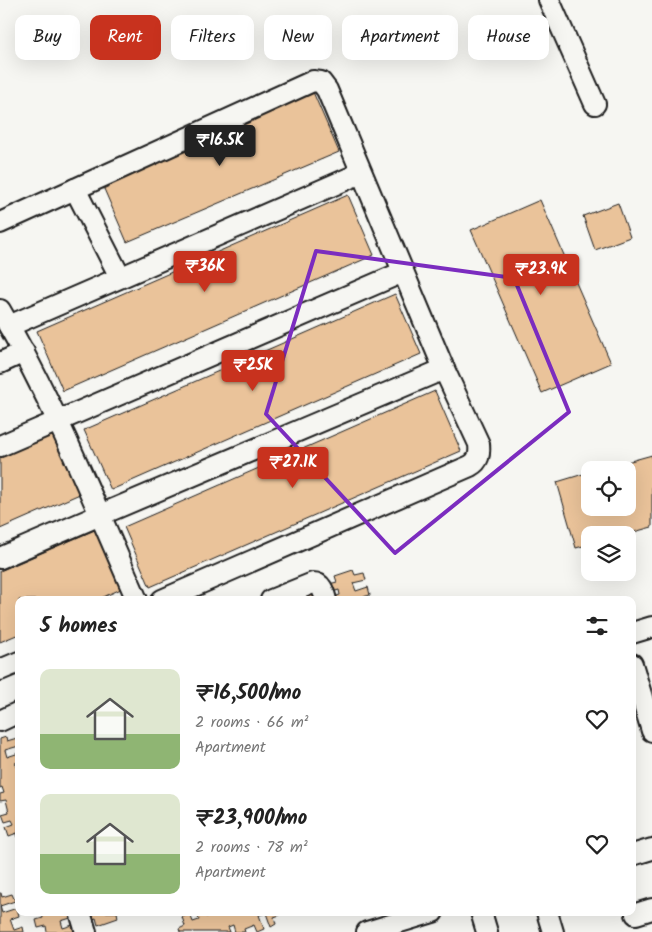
<!DOCTYPE html>
<html lang="en">
<head>
<meta charset="utf-8">
<style>
	:root { --surface:#fff; --page:#f2f2f2; --text:#222; --muted:#767676; --accent:#c8321e }
	body { margin:0; font-family:Kalam,sans-serif; background:var(--page); color:var(--text); height:100vh; display:flex; flex-direction:column; font-size:19px; white-space:nowrap }
	* { box-sizing:border-box; margin:0 }
	p { font-size:16px; color:var(--muted) }
	.icon { flex:none; width:28px; height:28px; fill:none; stroke:currentColor; stroke-width:2; stroke-linecap:round; stroke-linejoin:round }
	.map { position:relative; flex:1; overflow:hidden }
	.panel { position:absolute; left:15px; top:596px; width:621px; height:320px; display:flex; flex-direction:column; background:var(--surface); border-radius:10px; box-shadow:0 5px 20px #0002 }
	.panel>* { flex:none }
	.hud { position:absolute; left:15px; top:15px; width:622px; height:45px; display:flex; gap:10px }
	.fabs { position:absolute; left:581px; top:461px; display:grid; gap:10px }
	.fabs a { display:grid; place-items:center; width:55px; height:55px; border-radius:10px; background:var(--surface); box-shadow:0 5px 20px #0002; font-size:25px }
	.price { position:absolute; translate:-50% -42px; padding:0 11px; border-radius:5px; background:var(--accent); color:#fff; font-size:16px; line-height:32px; filter:drop-shadow(0 1px 2px #0008) }
	.price::after { content:''; position:absolute; left:50%; top:30px; width:15px; height:11px; margin-left:-8px; background:inherit; clip-path:polygon(0 0,100% 0,50% 100%) }
	.price.current { background:#222; color:#fff }
	ul { padding:0; list-style:none }
	li { display:flex; align-items:center; gap:15px; height:125px; padding:0 25px }
	li span { display:grid; place-items:center; flex:none; width:140px; height:100px; border-radius:10px; color:#555 }
	li>.icon { margin-inline-start:auto }
	span .icon { width:60px; height:60px; fill:#fffc; stroke-width:1 }
	li b { font-size:21px }
	h2 { display:flex; justify-content:space-between; align-items:center; height:60px; padding:0 25px; font-size:21px }
	.pill { padding:0 18px; border-radius:10px; background:var(--surface); box-shadow:0 5px 20px #0002; font-size:18px; line-height:45px }
	.pill.current { background:var(--accent); color:#fff }
	.map>svg:first-child { display:block }
	.building { fill:#eac39a; stroke:#1c1c1c }
	.lines { fill:none; stroke-linecap:round; stroke-linejoin:round }
	.minor-casing { stroke:#1c1c1c; stroke-width:24 }
	.minor { stroke:#f6f6f2; stroke-width:20 }
	.marked { fill:none; stroke:#7b2cbf; stroke-width:4; stroke-linejoin:round }
</style>
</head>
<body>
<div class="map">
<svg width="652" height="932" viewBox="0 0 652 932">
	<rect width="100%" height="100%" fill="#f6f6f2"/>
	<filter id="ink" filterUnits="userSpaceOnUse"><feTurbulence type="fractalNoise" baseFrequency=".02" numOctaves="2"/><feDisplacementMap in="SourceGraphic" scale="10" xChannelSelector="R" yChannelSelector="G"/><feConvolveMatrix kernelMatrix="1 2 1 2 8 2 1 2 1" color-interpolation-filters="sRGB"/></filter>
	<g filter="url(#ink)">
		<g class="building">
			<path d="M313,92l26,60 -212,90 -26,-60z"/>
			<path d="M348,195l26,60 -311,136 -26,-60z"/>
			<path d="M540,200l71,163 -69,30 -71,-163z"/>
			<path d="M618,203l12,34 -35,13 -12,-34z"/>
			<path d="M395,294l26,60 -310,136 -27,-60z"/>
			<path d="M435,391l26,60 -311,136 -26,-60z"/>
			<path d="M56,433l26,60 -82,36v-71z"/>
			<path d="M652,455v72l-29,8h-33v9l-14,4 -19,-66 33,-10v36h38v-38h-30z"/>
			<path d="M97,529l26,59 -26,12h-78v34l-19,8v-71z"/>
			<path d="M353,570l2,5 9,-2 2,7 -13,3 3,8 12,-4 2,8 -7,2 1,3h-30l-1,-3 7,-2 -1,-5 -7,2 -3,-8 8,-2 -2,-6z"/>
			<path d="M304,590l2,7 7,-3 2,6h-31z"/>
			<path d="M6,737l1,4 10,-3 2,4v4l-14,4 2,7 12,-4v9l-4,1 4,11v8l-2,1 2,6 -1,49 -1,-5 -8,3 -3,-9 8,-3 -2,-4 -7,2 -3,-8 7,-2 -3,-12 -6,1v-7l4,-1 -2,-6 -2,1v-49z"/>
			<path d="M0,893h1l1,4 10,-3 3,7 -15,5 2,7 15,-5 2,8 -9,3 4,11 9,-3 1,5h-24z"/>
			<path d="M42,912h31l1,5 -13,4 2,7 13,-4v8h-29l-1,-6 -8,2 -2,-8 7,-2z"/>
			<path d="M87,912h30l1,6 -20,7 -2,-7 -6,2z"/>
			<path d="M196,912h8l2,5 10,-3 -1,-2h64l1,3 -6,2 2,7 -5,3 -5,-14 -7,2 5,14 -7,3 -3,-7 -10,4 1,3h-10l-2,-7 -5,2 2,5h-50l-1,-3 6,-3 -3,-9 8,-3 3,8 6,-2z"/>
		</g>
		<g class="lines">
			<defs>
				<g id="minor">
					<path d="M549,0l46,104"/>
					<path d="M75,189l45,88"/>
					<path d="M0,223l313,-142 8,1 6,8 117,279 35,75c1,10 0,17 -9,22l-308,134"/>
					<path d="M0,310c54,93 94,192 137,290"/>
					<path d="M9,326l352,-153"/>
					<path d="M0,363l24,-11"/>
					<path d="M0,446l403,-174"/>
					<path d="M0,558l100,-43 344,-146"/>
					<path d="M271,600l42,-17c9,0 11,10 13,17"/>
					<path d="M632,633l20,-6"/>
					<path d="M632,664l20,67"/>
					<path d="M0,670l19,-8"/>
					<path d="M0,721l19,-9"/>
					<path d="M632,855l20,-6"/>
					<path d="M80,912l6,20"/>
					<path d="M481,912l6,20"/>
					<path d="M547,912l6,20"/>
					<path d="M636,914l16,-5"/>
					<path d="M367,932l66,-20"/>
				</g>
			</defs>
			<use href="#minor" class="minor-casing"/>
			<use href="#minor" class="minor"/>
		</g>
	</g>
	<path class="marked" d="M316,251l198,27 55,134 -174,141 -129,-139z"/>
</svg>
<div class="fabs">
<a><svg class="icon" aria-label="locate" viewBox="0 0 24 24"><circle cx="12" cy="12" r="6"/><path d="M12 2v4M12 18v4M2 12h4M18 12h4"/></svg></a>
<a><svg class="icon" aria-label="layers" viewBox="0 0 24 24"><path d="M12 4l9 5-9 5-9-5zM3 14l9 5 9-5"/></svg></a>
</div>
<b class="price current" style="left:220px;top:167px">₹16.5K</b>
<b class="price" style="left:205px;top:293px">₹36K</b>
<b class="price" style="left:541px;top:296px">₹23.9K</b>
<b class="price" style="left:253px;top:392px">₹25K</b>
<b class="price" style="left:293px;top:489px">₹27.1K</b>
<div class="hud">
<a class="pill">Buy</a>
<a class="pill current">Rent</a>
<a class="pill">Filters</a>
<a class="pill">New</a>
<a class="pill">Apartment</a>
<a class="pill">House</a>
</div>
<section class="panel">
<h2>5 homes<svg class="icon" aria-label="filters" viewBox="0 0 24 24"><path d="M4 7h16M4 17h16"/><circle cx="9" cy="7" r="2"/><circle cx="15" cy="17" r="2"/></svg></h2>
<ul>
<li><span style="background:linear-gradient(#dfe7d0 65%,#8fb573 0)"><svg class="icon" aria-label="home" viewBox="0 0 24 24"><path d="M3 11l9-7 9 7M6 9v11h12V9"/></svg></span><div><b>₹16,500/mo</b><p>2 rooms · 66 m²</p><p>Apartment</p></div><svg class="icon" aria-label="heart" viewBox="0 0 24 24"><path d="M12 20l-8-8c-3-5 5-10 8-4 3-6 11-1 8 4z"/></svg></li>
<li><span style="background:linear-gradient(#dfe7d0 60%,#8fb573 0)"><svg class="icon" aria-label="home" viewBox="0 0 24 24"><path d="M3 11l9-7 9 7M6 9v11h12V9"/></svg></span><div><b>₹23,900/mo</b><p>2 rooms · 78 m²</p><p>Apartment</p></div><svg class="icon" aria-label="heart" viewBox="0 0 24 24"><path d="M12 20l-8-8c-3-5 5-10 8-4 3-6 11-1 8 4z"/></svg></li>
</ul>
</section>
</div>
</body>
</html>
